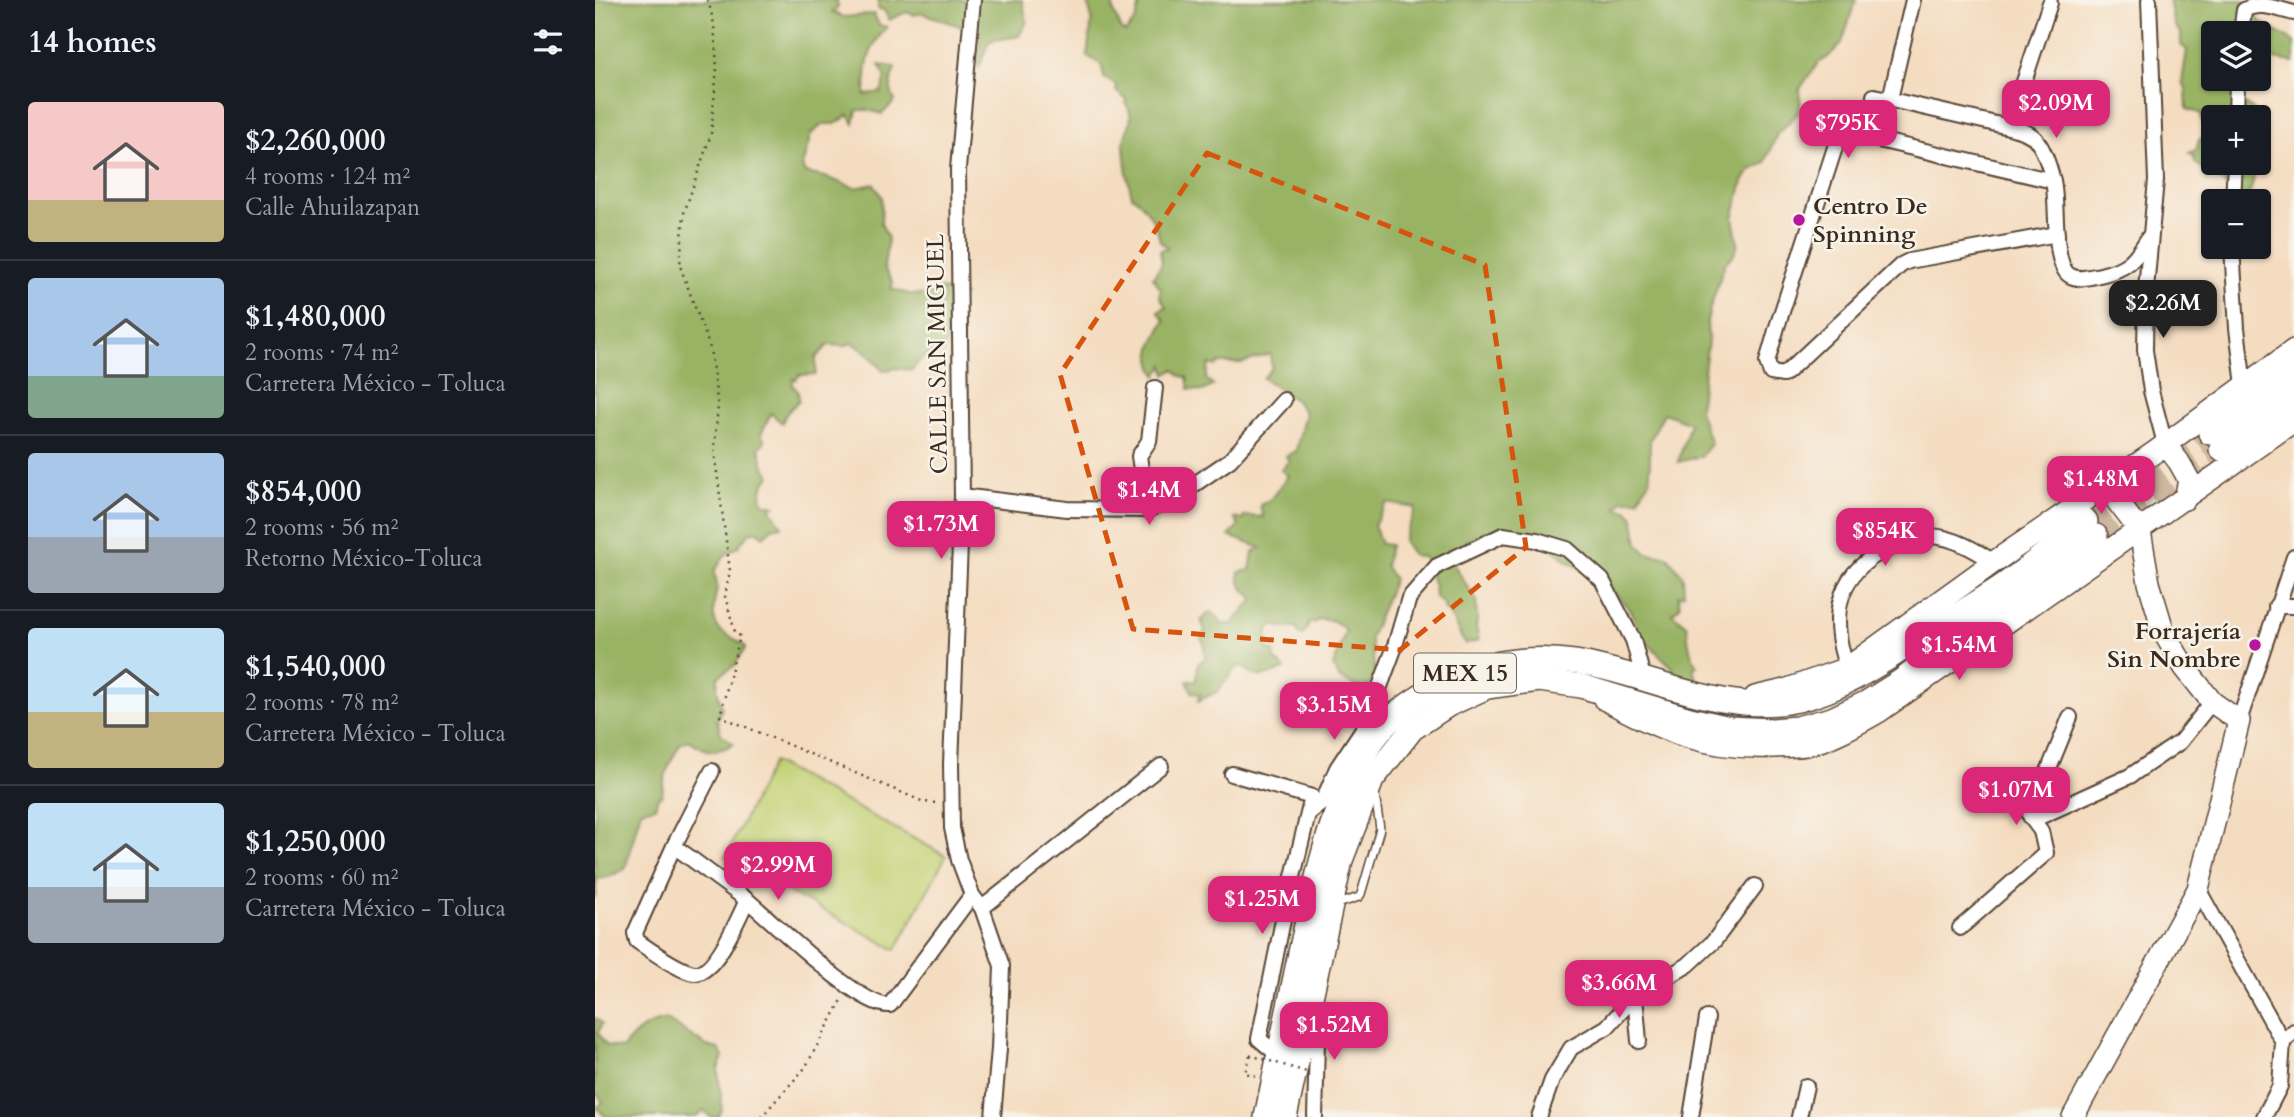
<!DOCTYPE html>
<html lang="en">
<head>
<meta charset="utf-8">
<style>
	:root { --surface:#171b24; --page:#242831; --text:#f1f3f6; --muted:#9ea1a6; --line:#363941; --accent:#db2777 }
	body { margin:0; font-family:Cardo,serif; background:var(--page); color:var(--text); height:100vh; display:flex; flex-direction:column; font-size:26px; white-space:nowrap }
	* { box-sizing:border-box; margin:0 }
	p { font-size:23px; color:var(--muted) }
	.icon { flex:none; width:38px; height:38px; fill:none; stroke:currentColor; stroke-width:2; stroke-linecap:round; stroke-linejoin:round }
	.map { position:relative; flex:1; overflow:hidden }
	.details { display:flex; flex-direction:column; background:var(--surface); width:595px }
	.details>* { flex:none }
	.controls { position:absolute; left:1606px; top:21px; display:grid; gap:14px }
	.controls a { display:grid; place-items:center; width:70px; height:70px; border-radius:7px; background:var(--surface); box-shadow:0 2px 5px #0004; font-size:35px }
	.price { position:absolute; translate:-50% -60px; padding:0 16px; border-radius:14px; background:var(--accent); color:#fff; font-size:23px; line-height:46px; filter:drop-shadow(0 2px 4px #0008) }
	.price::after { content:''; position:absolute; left:50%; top:42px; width:21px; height:16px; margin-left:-10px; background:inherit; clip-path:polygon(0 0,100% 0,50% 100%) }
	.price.selected { background:#222; color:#fff }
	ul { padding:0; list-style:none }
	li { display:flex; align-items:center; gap:21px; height:175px; padding:0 28px }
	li+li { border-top:2px solid var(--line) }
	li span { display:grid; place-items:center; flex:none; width:196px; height:140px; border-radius:7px; color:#555 }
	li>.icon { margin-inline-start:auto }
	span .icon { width:84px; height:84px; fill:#fffc; stroke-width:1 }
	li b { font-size:30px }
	h2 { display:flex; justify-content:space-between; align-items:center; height:84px; padding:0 28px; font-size:30px }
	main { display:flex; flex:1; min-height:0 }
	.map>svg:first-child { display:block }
	.green { fill:#c2d173; stroke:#7e7e48; stroke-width:2 }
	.forest { fill:#99b365; stroke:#6a6e42; stroke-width:2 }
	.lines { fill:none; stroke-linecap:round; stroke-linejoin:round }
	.primary-tunnel { stroke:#cfb8a0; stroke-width:23; stroke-dasharray:23 11; stroke-linecap:butt }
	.lane-casing { stroke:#574536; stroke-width:10 }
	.street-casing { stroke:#574536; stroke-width:18 }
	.secondary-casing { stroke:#574536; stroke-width:24 }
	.primary-casing { stroke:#574536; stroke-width:26 }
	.path { stroke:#574536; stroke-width:2.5; stroke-dasharray:2 5; stroke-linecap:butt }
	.lane { stroke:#fff; stroke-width:7 }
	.street { stroke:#fff; stroke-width:14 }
	.secondary { stroke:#fff; stroke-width:21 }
	.primary { stroke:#fff; stroke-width:23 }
	.path-bridge { stroke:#574536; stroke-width:2.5; stroke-dasharray:2 5; stroke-linecap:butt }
	.marked { fill:none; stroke:#d7540e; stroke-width:5; stroke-dasharray:14 9; stroke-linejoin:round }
	.poi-dot { fill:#b5179e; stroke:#f7f3e8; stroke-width:2.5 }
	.labels { text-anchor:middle; stroke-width:5; stroke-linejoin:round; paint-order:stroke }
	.shield { fill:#f7f3e8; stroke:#73665b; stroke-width:2 }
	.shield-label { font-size:23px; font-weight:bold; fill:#3b2a1e }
	.poi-label { font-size:24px; font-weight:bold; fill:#3b2a1e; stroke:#f7f3e8; text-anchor:start }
	.street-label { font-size:24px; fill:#3b2a1e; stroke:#f7f3e8 }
</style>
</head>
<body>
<main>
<section class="details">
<h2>14 homes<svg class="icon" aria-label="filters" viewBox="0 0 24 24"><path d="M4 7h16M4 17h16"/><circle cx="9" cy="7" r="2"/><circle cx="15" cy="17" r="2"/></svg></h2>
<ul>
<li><span style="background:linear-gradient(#f6c9c9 70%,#c2b280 0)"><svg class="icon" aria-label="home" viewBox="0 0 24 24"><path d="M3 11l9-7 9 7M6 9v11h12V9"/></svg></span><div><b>$2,260,000</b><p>4 rooms · 124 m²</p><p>Calle Ahuilazapan</p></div></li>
<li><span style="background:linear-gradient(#a9c7e8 70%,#7fa58c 0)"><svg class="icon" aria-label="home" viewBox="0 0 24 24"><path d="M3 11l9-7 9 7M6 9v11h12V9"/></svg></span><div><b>$1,480,000</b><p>2 rooms · 74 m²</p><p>Carretera México - Toluca</p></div></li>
<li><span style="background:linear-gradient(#a9c7e8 60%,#9aa5b1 0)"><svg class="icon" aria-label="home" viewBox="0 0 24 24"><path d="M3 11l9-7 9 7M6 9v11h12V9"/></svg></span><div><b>$854,000</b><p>2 rooms · 56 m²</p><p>Retorno México-Toluca</p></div></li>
<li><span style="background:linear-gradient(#bfe0f5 60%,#c2b280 0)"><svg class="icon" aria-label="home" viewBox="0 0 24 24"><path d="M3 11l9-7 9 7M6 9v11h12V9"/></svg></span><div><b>$1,540,000</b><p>2 rooms · 78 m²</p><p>Carretera México - Toluca</p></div></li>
<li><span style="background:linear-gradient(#bfe0f5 60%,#9aa5b1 0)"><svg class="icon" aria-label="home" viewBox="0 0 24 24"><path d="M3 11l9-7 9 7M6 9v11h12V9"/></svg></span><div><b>$1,250,000</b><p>2 rooms · 60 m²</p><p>Carretera México - Toluca</p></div></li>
</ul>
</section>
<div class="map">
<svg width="1699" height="1117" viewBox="0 0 1699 1117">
	<rect width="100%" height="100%" fill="#f7f3e8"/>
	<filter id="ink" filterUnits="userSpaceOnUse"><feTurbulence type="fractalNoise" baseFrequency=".0143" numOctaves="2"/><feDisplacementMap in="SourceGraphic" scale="14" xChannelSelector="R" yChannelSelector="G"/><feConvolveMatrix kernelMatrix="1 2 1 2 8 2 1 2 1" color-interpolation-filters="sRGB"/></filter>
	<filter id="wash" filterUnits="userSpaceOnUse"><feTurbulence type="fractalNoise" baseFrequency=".00686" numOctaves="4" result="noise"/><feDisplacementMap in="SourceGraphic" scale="28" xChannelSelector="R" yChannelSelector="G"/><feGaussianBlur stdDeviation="1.57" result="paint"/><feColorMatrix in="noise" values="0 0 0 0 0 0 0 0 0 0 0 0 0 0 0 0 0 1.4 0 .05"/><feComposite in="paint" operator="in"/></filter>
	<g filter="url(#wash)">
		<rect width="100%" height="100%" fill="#f4dcc0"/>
		<path class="green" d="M178,762l173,94 -50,94 -171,-93z"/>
		<g class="forest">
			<path d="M0,0h242l1,8 -6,4 12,5 30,-3 5,11 8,2c-21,23 -21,38 -22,68l16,-3 5,-15 -7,-12 16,2c-4,13 -7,22 0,34l-13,13 -14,-4h-11l-3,14 -5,-9 -14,9h-12l-12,10 -9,32 3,7 20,4 30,11 19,-4 8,13 -1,26 7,16 -4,29 9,15 -2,6 18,5 16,1 15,-6 24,6c-20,14 -11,16 -12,35 -1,9 -8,14 -9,22l-5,-2 -17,9 -9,11 -16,-2 -13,3c-8,-10 -20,-24 -33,-28l-4,3 -18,-1 -12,13v16l-17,1 -3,5 -3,-1v7l5,5 1,9 -13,14 -4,9 -11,-10 -10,21 4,7 -6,7 4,16 7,11 -7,11 -2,10 2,7 12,3 -5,2 12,18 -10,2 -9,8 -5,-5 -9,2 -12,15 -11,6 -12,18c1,5 4,11 3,16 -3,14 -8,33 5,44 8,6 17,8 24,15l-11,18 -17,12 -1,12 5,19 -5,11 4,15 13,10c-21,10 -25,10 -45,-4l-8,3c-11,18 -17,31 -19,52l-4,2 -3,10 -14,3 -16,59 -17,8 -11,2 -2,19z"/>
			<path d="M283,0h144l5,21 -8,15 -30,5 -10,27 -4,-15 6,-8 -12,-16 -47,-16 -8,2 -8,-3 -17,8 -5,-10 -6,-1z"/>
			<path d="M492,0h25l2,12 8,19 4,1 10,-13 5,-19h715l-14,43 -15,15 -9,5 -19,27 2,14 -3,9 -21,21 -12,29 -14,7 -8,11 -10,37 5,26 -4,10 -9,9 -15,45 -3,14 1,18 -9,70 12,34 -10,12 -23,6 12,-39 -26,-10 -14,27v39l-12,21h-15l-7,8 11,2 6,6 5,27 8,10 21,3 16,20 1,18 -6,1 2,11 -8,7 15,13c1,14 2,28 10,40l-4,3 4,10 -20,-2 -5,-10 -32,-31 -8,-24 -23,-25 -44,-28 -28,-22 -33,-11 -27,10 -23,13v16l22,35 1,21 -1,6 3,13 -13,4c-10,-11 -10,-25 -22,-35l1,-3 -10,-9 -1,-10 -5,-16 6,-1 -12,-13 -9,-1 -11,-15 13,-33 -29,-5 -13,22 7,19 9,1 -5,21 9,13 -24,59 5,33 -8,20 -27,-12 -7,-13 13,-36 -12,-9 -14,-2 -6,4 -4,-1 -6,12 -4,1 -4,-8 -13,1 -9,-3 -6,4v21l6,1 1,8 10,10c-19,7 -27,13 -43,-3l-6,2 -19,24 -19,9 2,-7 -8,-2 -5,-11h9l2,-17 7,-6 -1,-15 -3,-4 4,-8 -4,-11 9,-8 8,5 3,7h11l22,-25c-8,-7 -17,-15 -15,-27l11,-2 3,-18 8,-4 -32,-12 10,-11 -5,-7 9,2 1,-4 19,1 -3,-12 10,-5 18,-24 -7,-6 8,-9 -3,-5 10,-5 9,-38 -10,-13 -32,-22 9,-10 -2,-14 -28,9h-22l-4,3 -7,-2 -3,15 8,6 -11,6 -14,-2 -2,-12 -6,-1 -7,-7 -8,6 -2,-10 -7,11c-13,-24 -3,-33 8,-56l-7,-9 8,-4 -7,-12 2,-6 -8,-12 9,-14 -2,-13 8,-2 -8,-7c-3,-17 -13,-35 -28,-45 -4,-15 -7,-33 -8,-50 -1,-17 14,-23 2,-42l1,-4 -11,-9 1,-5 -13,-8 -2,-13 -15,-9 5,-37z"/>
			<path d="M1574,0h75l16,21 34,21v20l-35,-5v-24h-45v46h33l2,7 -5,3 -2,13 16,11v4h-44v46h44c-7,15 -3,38 -23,38l-12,-19 -28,-19 -1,-7 -5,-3 7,-3 3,-10 9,-5 -7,-16 1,-5 -15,-5 -1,-20 -4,-7 5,-32 -6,-5v-11l-7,-10z"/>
			<path d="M0,1018l7,5 -4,10 9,13 16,2c13,-16 23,-25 44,-28l40,26 12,3 4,8 -5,12 4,40 -5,8h-7l-6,-7 -8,7h-90l-9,-9 6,-6 -5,-7 -3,-1z"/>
		</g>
	</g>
	<g filter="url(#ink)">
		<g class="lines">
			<g class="primary-tunnel">
				<path d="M1491,521l124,-88"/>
				<path d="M1501,536l125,-87"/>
			</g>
			<defs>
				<path id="lane" d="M740,905l24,-8 2,-3 19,-65 -5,-35"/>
				<g id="street">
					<path d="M378,0l-15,169 4,327 -11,268 1,64 7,32 13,35 10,13 20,58 -3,83 -6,68"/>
					<path d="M1554,0l7,180 -10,109 -1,61 6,41 14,53"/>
					<path d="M1646,33l3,-23c16,-9 33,-1 50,3"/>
					<path d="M1279,96l135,31c10,3 22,5 28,14 8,10 13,28 16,40 5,20 -1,82 16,94 9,6 21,2 31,0 27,-6 35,-15 49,-38"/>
					<path d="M1295,99l23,-99"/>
					<path d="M1641,117l1,-38"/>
					<path d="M1414,127l41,-124"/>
					<path d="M1458,181l-204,-48 -10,2 -62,192 -10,35 4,11 12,2 6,-5 112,-105 8,-4 148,-27"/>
					<path d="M1638,201l2,-38"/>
					<path d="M1637,247l5,81 7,58"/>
					<path d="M367,496l105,13 80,1 26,-11 57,-39 54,-60"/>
					<path d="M552,510l-8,-54 10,-15 6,-53"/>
					<path d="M1681,606h18"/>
					<path d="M1252,668c-19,-54 -10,-99 47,-122 11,-4 24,-10 36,-10 24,1 45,14 64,26"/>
					<path d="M1644,721l55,-164"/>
					<path d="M117,771l-38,75 73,54"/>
					<path d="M637,774l80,23 -27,113 -26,129 19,16"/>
					<path d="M714,813l13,-10 15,-35 29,-44 28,-75 15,-51 28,-32 66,-31 34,5 30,9 35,31 31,60 10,37"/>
					<path d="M1438,820l97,-44 50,-34 32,-40"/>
					<path d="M79,846l-39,87 2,8c13,9 42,30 57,32 21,2 45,-56 53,-73 26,21 114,109 143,105l82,-110"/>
					<path d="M1603,889l85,153 -3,44 -16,31"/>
					<path d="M387,908l179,-142"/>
					<path d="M1365,928l86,-75 -5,-22 -11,-15 40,-99"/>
					<path d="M1040,996l4,45"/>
					<path d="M716,1018l6,25 -2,74"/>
					<path d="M1688,1042l11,-11"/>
					<path d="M944,1117l13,-37 19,-32 36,-21 28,-31 53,-31 26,-24 41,-55"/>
					<path d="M1096,1117l16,-99"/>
					<path d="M1204,1117l7,-31"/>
				</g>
				<g id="secondary">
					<path d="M1570,444l14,18 10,18 -4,19"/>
					<path d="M1160,697l30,-7 62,-22 147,-106 161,-110 139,-102"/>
					<path d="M1009,699c58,32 102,51 169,48 11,-1 23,0 33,-2 26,-6 51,-21 74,-34l414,-290"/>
					<path d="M1478,1117l125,-228 41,-168 -27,-19 -27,-34 -21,-35 -15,-50 -9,-52 -23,-30 -1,-23"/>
				</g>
				<g id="primary">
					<path d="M1615,433l84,-60"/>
					<path d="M1626,449l73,-52"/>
					<path d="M671,1117c11,-55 23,-109 34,-164 17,-77 35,-179 93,-236 13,-13 29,-21 44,-31 41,-24 92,-31 139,-24 72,12 150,55 222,38 46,-11 83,-37 122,-62 27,-17 54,-33 81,-51 29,-20 57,-44 85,-66"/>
					<path d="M690,1117l56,-257 31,-80 40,-51 36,-24 39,-18 52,-7 42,6 109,33 40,9 42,2 25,-2 35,-9 34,-16 35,-22 195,-145"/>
				</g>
			</defs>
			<use href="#lane" class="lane-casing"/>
			<use href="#street" class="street-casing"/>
			<use href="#secondary" class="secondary-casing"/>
			<use href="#primary" class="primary-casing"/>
			<g class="path">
				<path d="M113,0l6,24 3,44 -6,66 -27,79 -4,53 30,82 8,59 -4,43 16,121 -5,25 10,36 5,4 -20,80 204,86 13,1"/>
				<path d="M655,1055l-5,18 11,3"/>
				<path d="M166,1117l44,-49 37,-68"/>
			</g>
			<use href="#lane" class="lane"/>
			<use href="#street" class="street"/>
			<use href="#secondary" class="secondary"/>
			<use href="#primary" class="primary"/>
			<path class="path-bridge" d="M655,1055l60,18"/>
		</g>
	</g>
	<path class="marked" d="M612,153l278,112 41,282 -126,103 -267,-21 -73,-255z"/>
	<g class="poi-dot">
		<circle cx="1204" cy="220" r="7"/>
		<circle cx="1660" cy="645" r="7"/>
	</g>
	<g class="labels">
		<rect class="shield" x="819" y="653.5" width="102" height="39" rx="5"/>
		<g class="shield-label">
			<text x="870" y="681">MEX 15</text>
		</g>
		<g class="poi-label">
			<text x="1218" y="214">Centro De<tspan x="1218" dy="28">Spinning</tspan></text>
			<text x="1646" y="639" text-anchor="end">Forrajería<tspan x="1646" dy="28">Sin Nombre</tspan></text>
		</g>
		<g class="street-label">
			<text transform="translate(342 354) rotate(-91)" y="8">CALLE SAN MIGUEL</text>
		</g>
	</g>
</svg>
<div class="controls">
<a><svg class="icon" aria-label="layers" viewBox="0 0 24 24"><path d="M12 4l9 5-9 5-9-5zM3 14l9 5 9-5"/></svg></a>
<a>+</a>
<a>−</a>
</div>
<b class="price" style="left:1461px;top:140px">$2.09M</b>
<b class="price" style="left:1253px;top:160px">$795K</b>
<b class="price selected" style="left:1568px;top:340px">$2.26M</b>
<b class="price" style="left:1506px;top:516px">$1.48M</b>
<b class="price" style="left:554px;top:527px">$1.4M</b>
<b class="price" style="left:346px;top:561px">$1.73M</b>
<b class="price" style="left:1290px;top:568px">$854K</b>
<b class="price" style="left:1364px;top:682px">$1.54M</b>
<b class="price" style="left:739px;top:742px">$3.15M</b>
<b class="price" style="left:1421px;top:827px">$1.07M</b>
<b class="price" style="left:183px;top:902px">$2.99M</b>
<b class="price" style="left:667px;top:936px">$1.25M</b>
<b class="price" style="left:1024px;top:1020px">$3.66M</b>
<b class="price" style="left:739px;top:1062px">$1.52M</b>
</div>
</main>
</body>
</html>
